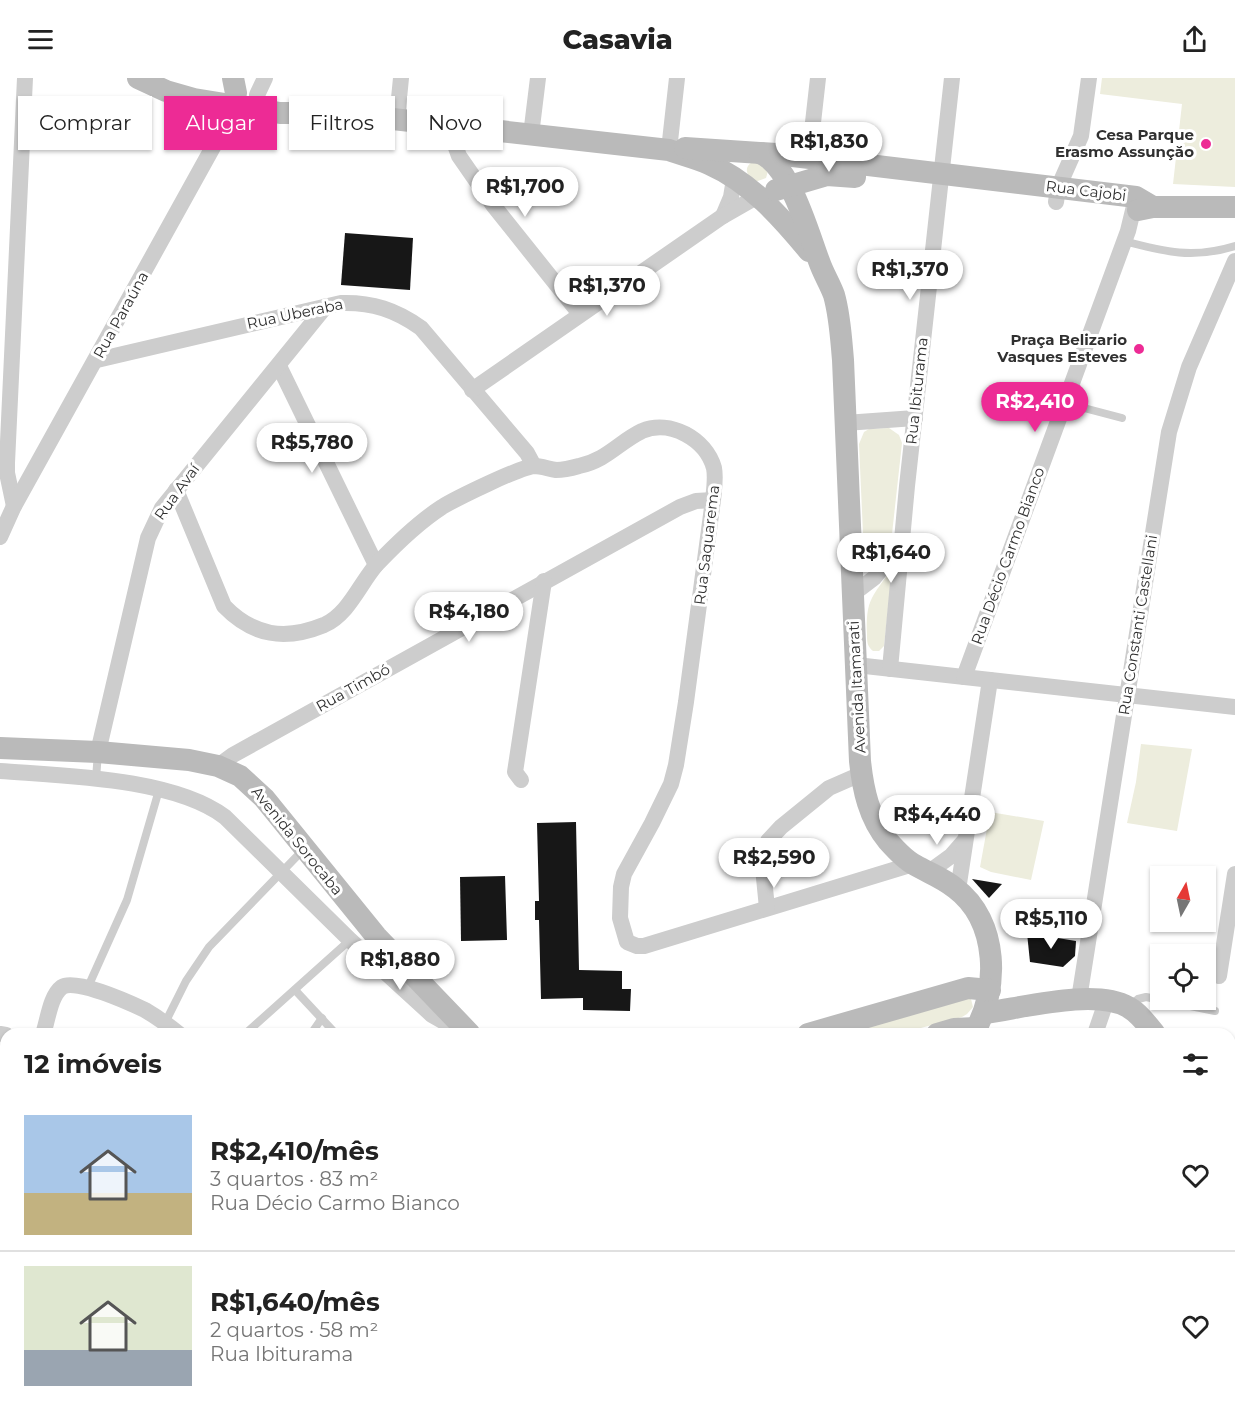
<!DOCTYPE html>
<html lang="pt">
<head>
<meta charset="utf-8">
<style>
	:root { --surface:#fff; --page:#f2f2f2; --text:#222; --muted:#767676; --line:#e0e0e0; --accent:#ed2b95 }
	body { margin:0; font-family:Montserrat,sans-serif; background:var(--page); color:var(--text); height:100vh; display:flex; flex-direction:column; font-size:22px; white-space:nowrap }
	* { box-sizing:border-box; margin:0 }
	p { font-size:20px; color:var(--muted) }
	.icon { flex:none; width:33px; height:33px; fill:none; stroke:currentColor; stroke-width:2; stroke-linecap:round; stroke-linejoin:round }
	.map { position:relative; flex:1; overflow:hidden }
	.sheet { position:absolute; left:0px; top:950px; width:1236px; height:386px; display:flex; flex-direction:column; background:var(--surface); border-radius:18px 18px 0 0; box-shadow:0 2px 4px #0004 }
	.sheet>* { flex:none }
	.banner { position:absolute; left:18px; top:18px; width:600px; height:54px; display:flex; gap:12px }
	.needle { width:39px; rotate:9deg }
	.fabs { position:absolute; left:1150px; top:788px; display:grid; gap:12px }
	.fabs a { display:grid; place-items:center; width:66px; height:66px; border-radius:0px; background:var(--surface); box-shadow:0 2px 4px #0004; font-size:30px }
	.price { position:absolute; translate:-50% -51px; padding:0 14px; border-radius:21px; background:#fff; color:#222; font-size:20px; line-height:39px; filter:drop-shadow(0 2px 3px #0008) }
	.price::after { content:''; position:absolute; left:50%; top:36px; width:18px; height:14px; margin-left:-9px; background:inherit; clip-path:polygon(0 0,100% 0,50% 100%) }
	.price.on { background:var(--accent); color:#fff }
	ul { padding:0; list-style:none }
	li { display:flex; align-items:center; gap:18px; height:150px; padding:0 24px }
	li+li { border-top:2px solid var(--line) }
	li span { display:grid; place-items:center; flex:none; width:168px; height:120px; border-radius:0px; color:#555 }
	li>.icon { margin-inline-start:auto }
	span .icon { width:72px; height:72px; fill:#fffc; stroke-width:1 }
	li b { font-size:26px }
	h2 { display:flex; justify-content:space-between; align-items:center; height:72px; padding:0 24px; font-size:26px }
	.pill { padding:0 21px; border-radius:0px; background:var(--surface); box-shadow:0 2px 4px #0004; font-size:21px; line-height:54px }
	.pill.on { background:var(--accent); color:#fff }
	header { display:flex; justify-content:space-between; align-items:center; height:78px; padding:0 24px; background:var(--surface); font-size:27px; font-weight:800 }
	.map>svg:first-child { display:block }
	.green { fill:#ededdd }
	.building { fill:#171717 }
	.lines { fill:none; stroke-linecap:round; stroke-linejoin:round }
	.lane { stroke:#cdcdcd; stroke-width:8 }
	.street { stroke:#cdcdcd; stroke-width:16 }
	.secondary { stroke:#bababa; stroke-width:22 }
	.poi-dot { fill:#ed2b95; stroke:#fff; stroke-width:2 }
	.labels { text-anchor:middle; stroke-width:6; stroke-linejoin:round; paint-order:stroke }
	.poi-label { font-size:15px; font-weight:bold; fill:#303030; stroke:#fff; text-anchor:end }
	.street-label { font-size:15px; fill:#303030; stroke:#fff }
</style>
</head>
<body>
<header><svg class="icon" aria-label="menu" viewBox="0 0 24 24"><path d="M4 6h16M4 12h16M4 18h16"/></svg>Casavia<svg class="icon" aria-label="share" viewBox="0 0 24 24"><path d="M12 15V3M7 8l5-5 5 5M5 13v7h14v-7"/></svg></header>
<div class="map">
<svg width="1235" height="1334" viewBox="0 0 1235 1334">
	<rect width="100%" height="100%" fill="#fff"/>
	<g class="green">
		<path d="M1102,0h133v109l-62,-3 9,-80 -82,-10z"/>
		<path d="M756,82l12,11 -2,7 -11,4c-9,-7 -13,-16 1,-22z"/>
		<path d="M889,350l10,7 3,8 -10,91c-2,12 -8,25 -20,30l-5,-1 -3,-7 -5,-112 5,-12 5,-3z"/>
		<path d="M892,495l-8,73 -5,5h-6c-6,-5 -6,-9 -6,-17 -1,-31 3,-35 21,-60z"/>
		<path d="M1141,666l51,5 -15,82 -50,-8 9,-41z"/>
		<path d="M990,734l54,9 -13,59 -40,-8 -11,-5z"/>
		<path d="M964,919l7,2 2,8 -6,7 -5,3 -60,16 -67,1z"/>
		<path d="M6,1000v110l-6,-3v-94z"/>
		<path d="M0,1169l6,3v120l-6,-4z"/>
		<path d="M769,1329h176l-1,5h-183l7,-2z"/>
		<path d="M1084,1329h102l3,5h-109z"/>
	</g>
	<g class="building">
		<path d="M345,155l68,5 -3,52 -69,-5z"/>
		<path d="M576,744l3,148 43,1v18h9l-1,22 -47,-1v-12l-42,1 -2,-79h-4v-19h4l-2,-78z"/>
		<path d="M505,798l2,64 -46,1 -1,-64z"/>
		<path d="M972,801l30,5 -13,14z"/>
		<path d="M1027,855l49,8 -1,15 -12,11 -33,-5z"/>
	</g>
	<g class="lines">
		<g class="lane">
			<path d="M1124,163c41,11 69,18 111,5"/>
			<path d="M1065,325l57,15"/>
			<path d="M96,701l2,-27"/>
			<path d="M88,909l39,-87 32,-110"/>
			<path d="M295,912l41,44"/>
			<path d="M1129,929l9,-8 8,-2 69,14"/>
			<path d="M165,945l21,-42 23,-34 95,-98"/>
			<path d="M245,956l105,-94"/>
			<path d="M311,956l11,-16"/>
			<path d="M0,1004l6,-12"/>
			<path d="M0,1196l6,3"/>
		</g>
		<g class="street">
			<path d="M257,17l8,-17"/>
			<path d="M397,41l4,-41"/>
			<path d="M454,48l1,19 4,11 34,49 87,109"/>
			<path d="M531,57l7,-57"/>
			<path d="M669,72l8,-72"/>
			<path d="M809,80l9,-80"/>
			<path d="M1056,124l2,-14 23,-52 8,-58"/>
			<path d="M723,138l8,-19 3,-18"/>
			<path d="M97,282l244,-57c31,-1 55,7 80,25l106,125 7,13"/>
			<path d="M279,288l97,199"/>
			<path d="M472,312l251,-174 35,-20"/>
			<path d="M845,345l70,-5"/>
			<path d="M176,412l48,116c29,30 61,35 100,19 25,-11 36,-42 53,-61 19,-20 42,-42 65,-57 15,-9 76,-39 92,-41 7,0 15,3 22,4 7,0 16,-2 23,-4 28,-6 40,-24 63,-35 28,-12 64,8 72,37 2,10 0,22 -1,32l-27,202 -10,63 -5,19 -19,39 -28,51 -3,13 -1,31 7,24 10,4h7l269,-82"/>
			<path d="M14,428l-7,-33v-10l18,-385"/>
			<path d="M0,459l14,-31 214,-386 7,-14 2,-9"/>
			<path d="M853,516l21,-16 28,-34"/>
			<path d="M856,587l379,42"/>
			<path d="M890,591l17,-183 45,-408"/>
			<path d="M964,599l164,-446 8,-33"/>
			<path d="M98,674l50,-214 14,-30 164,-202"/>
			<path d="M218,688l15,-11 447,-248 16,-6 17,-1"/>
			<path d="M0,693c65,5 173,7 225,46l125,123 82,75 30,17"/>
			<path d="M521,702l-6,-8 29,-191"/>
			<path d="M929,794l22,-16 14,-16"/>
			<path d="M958,812l32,-210"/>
			<path d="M767,830l-5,-50 6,-17 13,-14 48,-39 32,-14"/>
			<path d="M1219,898l16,-102"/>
			<path d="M1079,921l90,-567 20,-65 46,-106"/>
			<path d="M0,956l6,1"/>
			<path d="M43,956c5,-14 7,-38 19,-47 14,-9 68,16 83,23 12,7 23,15 34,24"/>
			<path d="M1095,956l12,-35"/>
			<path d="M1230,1239l5,7"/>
			<path d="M0,1298l6,4"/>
			<path d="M50,1329l8,5"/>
			<path d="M370,1329l13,5"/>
			<path d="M1204,1329l4,5"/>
			<path d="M483,1334l2,-5"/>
			<path d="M981,1334v-5"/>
			<path d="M1049,1334v-5"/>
			<path d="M1072,1334l3,-5"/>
		</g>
		<g class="secondary">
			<path d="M138,0l28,13 28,8 86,14h59l330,37c13,5 27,8 40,14 41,18 72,53 100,87"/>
			<path d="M233,0l3,15"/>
			<path d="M685,70l91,6 360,43 17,10"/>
			<path d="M760,75c30,12 48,79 59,108 4,12 11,23 15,34 6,21 7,43 9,65l17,401c3,29 9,57 28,80 8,9 17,19 27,24 14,8 28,13 40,23 44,33 45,103 18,146"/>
			<path d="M776,112l51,-15 28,2"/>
			<path d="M1138,132l15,-3h82"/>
			<path d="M0,670l98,4 91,8 29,6 22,10 24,22 112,138 94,98"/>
			<path d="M985,935c37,-5 110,-25 143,-6 11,6 19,17 27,27"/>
			<path d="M808,956l160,-46 22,2"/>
			<path d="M937,956l17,-5 22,-1"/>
			<path d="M1230,1039l5,5"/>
			<path d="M637,1334l2,-5"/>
		</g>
	</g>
	<g class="poi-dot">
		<circle cx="1206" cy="66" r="6"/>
		<circle cx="1139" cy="271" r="6"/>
	</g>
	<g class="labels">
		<g class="poi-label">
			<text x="1194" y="62">Cesa Parque<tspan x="1194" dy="17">Erasmo Assunçăo</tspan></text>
			<text x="1127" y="267">Praça Belizario<tspan x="1127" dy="17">Vasques Esteves</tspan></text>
		</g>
		<g class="street-label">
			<text transform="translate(1086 113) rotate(7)" y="5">Rua Cajobi</text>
			<text transform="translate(295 236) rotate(-12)" y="5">Rua Uberaba</text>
			<text transform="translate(121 237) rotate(-61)" y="5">Rua Paraúna</text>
			<text transform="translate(917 313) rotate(-84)" y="5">Rua Ibiturama</text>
			<text transform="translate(177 414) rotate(-54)" y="5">Rua Avaí</text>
			<text transform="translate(707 467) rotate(-83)" y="5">Rua Saquarema</text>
			<text transform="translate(1008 478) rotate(-70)" y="5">Rua Décio Carmo Bianco</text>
			<text transform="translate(1138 547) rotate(-81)" y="5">Rua Constanti Castellani</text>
			<text transform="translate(857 609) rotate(-93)" y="5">Avenida Itamarati</text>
			<text transform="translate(353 610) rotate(-29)" y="5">Rua Timbó</text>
			<text transform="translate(297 763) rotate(51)" y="5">Avenida Sorocaba</text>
		</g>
	</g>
</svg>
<div class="fabs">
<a><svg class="needle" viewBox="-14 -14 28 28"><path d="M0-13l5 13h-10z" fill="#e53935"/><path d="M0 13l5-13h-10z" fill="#767676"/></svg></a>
<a><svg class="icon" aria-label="locate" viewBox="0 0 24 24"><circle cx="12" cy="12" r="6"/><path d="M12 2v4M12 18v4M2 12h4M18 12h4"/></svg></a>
</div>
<b class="price" style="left:829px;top:95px">R$1,830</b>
<b class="price" style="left:525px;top:140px">R$1,700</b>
<b class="price" style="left:910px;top:223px">R$1,370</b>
<b class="price" style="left:607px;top:239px">R$1,370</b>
<b class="price on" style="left:1035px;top:355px">R$2,410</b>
<b class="price" style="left:312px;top:396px">R$5,780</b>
<b class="price" style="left:891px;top:506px">R$1,640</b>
<b class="price" style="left:469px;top:565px">R$4,180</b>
<b class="price" style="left:937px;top:768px">R$4,440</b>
<b class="price" style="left:774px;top:811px">R$2,590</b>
<b class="price" style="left:1051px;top:872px">R$5,110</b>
<b class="price" style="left:400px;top:913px">R$1,880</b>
<div class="banner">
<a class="pill">Comprar</a>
<a class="pill on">Alugar</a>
<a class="pill">Filtros</a>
<a class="pill">Novo</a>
</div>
<section class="sheet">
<h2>12 imóveis<svg class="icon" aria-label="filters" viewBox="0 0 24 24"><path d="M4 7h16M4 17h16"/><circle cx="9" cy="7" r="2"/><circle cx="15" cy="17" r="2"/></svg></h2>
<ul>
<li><span style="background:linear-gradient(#a9c7e8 65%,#c2b280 0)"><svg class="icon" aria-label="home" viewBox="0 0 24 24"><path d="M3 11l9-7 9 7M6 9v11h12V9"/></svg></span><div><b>R$2,410/mês</b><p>3 quartos · 83 m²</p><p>Rua Décio Carmo Bianco</p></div><svg class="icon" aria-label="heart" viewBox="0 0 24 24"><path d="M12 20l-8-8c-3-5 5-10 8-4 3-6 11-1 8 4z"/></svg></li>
<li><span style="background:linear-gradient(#dfe7d0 70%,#9aa5b1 0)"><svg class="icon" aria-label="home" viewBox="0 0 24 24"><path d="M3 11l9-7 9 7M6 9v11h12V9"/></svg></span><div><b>R$1,640/mês</b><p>2 quartos · 58 m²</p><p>Rua Ibiturama</p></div><svg class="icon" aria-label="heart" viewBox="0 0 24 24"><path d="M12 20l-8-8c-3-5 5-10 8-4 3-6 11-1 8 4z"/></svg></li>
</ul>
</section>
</div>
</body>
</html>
